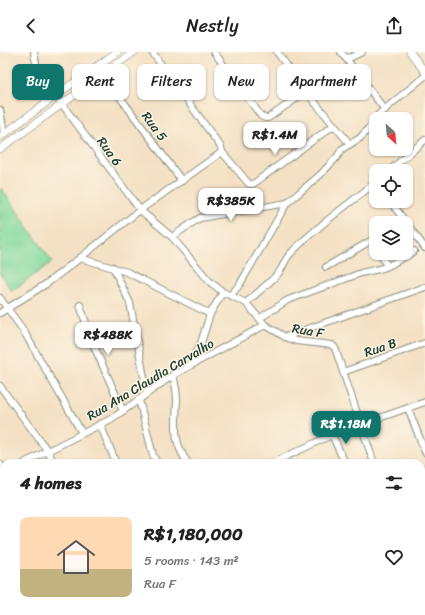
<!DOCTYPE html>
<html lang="en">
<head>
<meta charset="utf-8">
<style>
	:root { --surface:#fff; --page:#f6f6f6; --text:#222; --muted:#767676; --line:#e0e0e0; --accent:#0f766e }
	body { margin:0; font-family:Sriracha,sans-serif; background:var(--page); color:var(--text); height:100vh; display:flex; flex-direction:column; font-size:15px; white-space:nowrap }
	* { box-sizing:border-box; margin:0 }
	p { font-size:13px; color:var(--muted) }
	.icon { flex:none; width:22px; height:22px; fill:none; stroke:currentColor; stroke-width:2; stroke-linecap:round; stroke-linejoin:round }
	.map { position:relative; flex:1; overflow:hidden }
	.drawer { position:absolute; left:0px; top:407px; width:425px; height:156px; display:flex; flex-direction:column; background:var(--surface); border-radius:12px 12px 0 0; box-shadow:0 1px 3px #0004 }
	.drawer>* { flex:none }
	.banner { position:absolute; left:12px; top:12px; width:401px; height:36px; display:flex; gap:8px }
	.needle { width:26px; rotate:153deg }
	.fabs { position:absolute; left:369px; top:60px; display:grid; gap:8px }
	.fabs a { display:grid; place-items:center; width:44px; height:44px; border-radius:8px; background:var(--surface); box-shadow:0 1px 3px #0004; font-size:20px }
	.price { position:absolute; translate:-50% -34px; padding:0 9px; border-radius:8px; background:#fff; color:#222; font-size:13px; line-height:26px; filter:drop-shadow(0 1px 2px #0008) }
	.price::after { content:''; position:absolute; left:50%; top:24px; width:12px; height:9px; margin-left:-6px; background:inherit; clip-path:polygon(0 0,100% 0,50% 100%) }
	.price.active { background:var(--accent); color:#fff }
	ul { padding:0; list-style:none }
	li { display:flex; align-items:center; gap:12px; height:100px; padding:0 20px }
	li+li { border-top:1px solid var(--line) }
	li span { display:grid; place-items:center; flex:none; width:112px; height:80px; border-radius:8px; color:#555 }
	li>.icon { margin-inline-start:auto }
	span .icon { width:48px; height:48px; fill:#fffc; stroke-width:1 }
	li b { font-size:17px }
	h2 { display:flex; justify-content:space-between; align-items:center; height:48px; padding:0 20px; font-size:17px }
	.tag { padding:0 14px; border-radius:8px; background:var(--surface); box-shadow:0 1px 3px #0004; font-size:14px; line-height:36px }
	.tag.active { background:var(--accent); color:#fff }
	header { display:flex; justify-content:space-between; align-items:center; height:52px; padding:0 20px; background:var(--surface); font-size:18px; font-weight:600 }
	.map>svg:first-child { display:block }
	.green { fill:#82d99d; stroke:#508b68 }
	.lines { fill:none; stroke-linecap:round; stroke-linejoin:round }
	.minor-casing { stroke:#8a8f7c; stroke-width:8 }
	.tertiary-casing { stroke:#8a8f7c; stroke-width:8 }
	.minor { stroke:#fff; stroke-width:6 }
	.tertiary { stroke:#fff; stroke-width:7 }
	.labels { text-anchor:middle; stroke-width:3; stroke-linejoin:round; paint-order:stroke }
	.street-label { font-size:13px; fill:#1f3d34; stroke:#fcf5e5 }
</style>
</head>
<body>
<header><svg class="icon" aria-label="back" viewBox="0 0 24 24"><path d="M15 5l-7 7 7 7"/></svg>Nestly<svg class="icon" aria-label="share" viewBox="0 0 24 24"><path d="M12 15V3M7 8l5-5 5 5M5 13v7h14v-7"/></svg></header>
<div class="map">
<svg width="425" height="563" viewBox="0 0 425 563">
	<rect width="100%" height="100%" fill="#fcf5e5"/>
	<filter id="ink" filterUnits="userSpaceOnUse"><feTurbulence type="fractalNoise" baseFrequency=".025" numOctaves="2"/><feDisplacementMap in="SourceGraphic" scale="8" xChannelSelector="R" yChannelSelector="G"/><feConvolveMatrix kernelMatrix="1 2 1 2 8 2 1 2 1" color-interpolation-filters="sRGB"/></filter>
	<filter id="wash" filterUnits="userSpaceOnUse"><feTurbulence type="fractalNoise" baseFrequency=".012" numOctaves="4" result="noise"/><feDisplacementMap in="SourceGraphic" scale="16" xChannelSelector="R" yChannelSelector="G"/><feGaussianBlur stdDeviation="0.9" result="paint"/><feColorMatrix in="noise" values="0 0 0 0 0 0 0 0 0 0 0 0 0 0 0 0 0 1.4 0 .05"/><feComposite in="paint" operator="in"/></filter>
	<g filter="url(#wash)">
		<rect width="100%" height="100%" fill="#f4e1c5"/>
		<path class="green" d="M2,137l50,73 -40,29 -12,-17v-84z"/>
	</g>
	<g filter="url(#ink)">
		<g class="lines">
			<defs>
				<g id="minor">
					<path d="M34,0l4,22 4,7 20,23 78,106 32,27 38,45 13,10 23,11 19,22 22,13 9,3 36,4 3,3 39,115"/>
					<path d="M214,0l47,64 4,2h3l38,-26"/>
					<path d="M277,0l29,40 44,52"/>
					<path d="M341,0l44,58"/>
					<path d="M345,5l4,1 13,-6"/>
					<path d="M97,14l85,115"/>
					<path d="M0,58l4,24"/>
					<path d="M376,67l3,-5 46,-38"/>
					<path d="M222,100l27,32h4l81,-59"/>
					<path d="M389,119l36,-31"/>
					<path d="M390,149l35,47"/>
					<path d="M172,185l23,-16 5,-3 87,-15"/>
					<path d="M380,201l7,13"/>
					<path d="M80,206l47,14 83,42"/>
					<path d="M113,215l17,36 17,90"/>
					<path d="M326,215l46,-27 4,7"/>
					<path d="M231,243l9,-11 47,-81 33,-28 17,-18 5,-8 18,-11 16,-18"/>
					<path d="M0,246l23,32 59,103"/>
					<path d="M246,251c8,-8 28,-23 34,-32 5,-8 5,-13 13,-20 25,-26 55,-46 83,-69"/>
					<path d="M80,253l13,39 30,67"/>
					<path d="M0,261l46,-29 34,-26 60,-48 82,-58 -1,-5 -69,-95"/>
					<path d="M260,266l28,-18 73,-27 22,-5 9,-4 22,-13"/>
					<path d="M285,285l140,-50"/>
					<path d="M189,314l12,-23 9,-29 13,-22"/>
					<path d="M343,320l82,-29"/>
					<path d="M173,323c2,8 4,17 4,25 -1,25 -5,42 11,63"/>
					<path d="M0,334l47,64 7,13"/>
					<path d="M139,348l14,55 4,8"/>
					<path d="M408,356l17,44"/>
					<path d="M100,372l16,39"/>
					<path d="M362,372l63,-22"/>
					<path d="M24,411l87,-44 12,-8 50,-36 92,-50"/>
					<path d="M272,411l60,-28 13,28"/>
					<path d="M0,412l4,6"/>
					<path d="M0,424l4,-2"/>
					<path d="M0,470l4,-3"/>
					<path d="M421,476l4,-1"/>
					<path d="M0,496l4,-2"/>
					<path d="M0,536l4,7"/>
					<path d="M421,550l4,11"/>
					<path d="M14,559l2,4"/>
					<path d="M182,559l1,4"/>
					<path d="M252,559l2,4"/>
					<path d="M65,563l6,-4"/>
					<path d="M119,563l9,-4"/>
					<path d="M192,563l10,-4"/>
				</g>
				<g id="tertiary">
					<path d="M410,0l15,20"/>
					<path d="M0,85l55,-41 62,-44"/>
					<path d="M0,97l134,-97"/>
				</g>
			</defs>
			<use href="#minor" class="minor-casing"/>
			<use href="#tertiary" class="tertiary-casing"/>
			<use href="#minor" class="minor"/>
			<use href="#tertiary" class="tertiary"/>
		</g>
	</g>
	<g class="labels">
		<g class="street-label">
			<text transform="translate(155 74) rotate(54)" y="5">Rua 5</text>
			<text transform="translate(110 99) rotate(54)" y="5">Rua 6</text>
			<text transform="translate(308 278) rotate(10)" y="5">Rua F</text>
			<text transform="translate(380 295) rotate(-19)" y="5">Rua B</text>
			<text transform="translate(150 327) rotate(-31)" y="5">Rua Ana Claudia Carvalho</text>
		</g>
	</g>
</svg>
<div class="fabs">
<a><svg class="needle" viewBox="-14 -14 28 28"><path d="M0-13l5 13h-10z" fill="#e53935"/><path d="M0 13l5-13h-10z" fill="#767676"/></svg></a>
<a><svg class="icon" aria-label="locate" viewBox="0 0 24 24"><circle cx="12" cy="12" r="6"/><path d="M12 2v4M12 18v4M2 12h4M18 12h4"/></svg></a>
<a><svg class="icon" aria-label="layers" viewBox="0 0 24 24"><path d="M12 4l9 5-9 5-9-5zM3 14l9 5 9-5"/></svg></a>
</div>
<b class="price" style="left:275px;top:104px">R$1.4M</b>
<b class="price" style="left:231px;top:170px">R$385K</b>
<b class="price" style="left:108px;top:304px">R$488K</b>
<b class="price active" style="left:346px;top:393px">R$1.18M</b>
<div class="banner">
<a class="tag active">Buy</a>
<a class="tag">Rent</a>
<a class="tag">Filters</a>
<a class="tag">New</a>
<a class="tag">Apartment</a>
</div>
<section class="drawer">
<h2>4 homes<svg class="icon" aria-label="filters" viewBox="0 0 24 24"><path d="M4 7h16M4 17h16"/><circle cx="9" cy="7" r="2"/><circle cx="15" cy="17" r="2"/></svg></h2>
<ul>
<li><span style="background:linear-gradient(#ffd9b3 65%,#c2b280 0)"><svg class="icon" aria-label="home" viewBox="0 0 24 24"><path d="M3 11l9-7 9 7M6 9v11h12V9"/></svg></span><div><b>R$1,180,000</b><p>5 rooms · 143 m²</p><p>Rua F</p></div><svg class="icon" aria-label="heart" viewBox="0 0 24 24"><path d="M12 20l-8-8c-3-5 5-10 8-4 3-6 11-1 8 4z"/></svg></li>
</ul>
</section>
</div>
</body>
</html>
